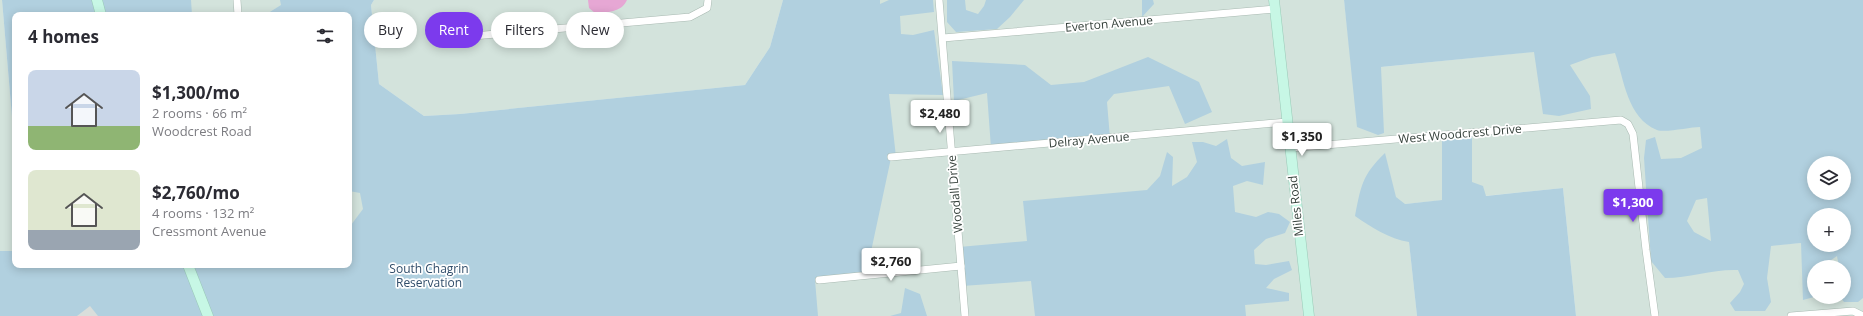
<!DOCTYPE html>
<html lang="en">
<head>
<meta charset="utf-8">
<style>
	:root { --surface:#fff; --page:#f7f7f7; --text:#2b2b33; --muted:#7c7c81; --accent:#7c3aed }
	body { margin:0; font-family:"Open Sans",sans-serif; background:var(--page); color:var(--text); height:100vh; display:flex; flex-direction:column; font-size:15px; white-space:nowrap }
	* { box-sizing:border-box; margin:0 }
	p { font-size:13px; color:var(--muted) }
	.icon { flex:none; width:22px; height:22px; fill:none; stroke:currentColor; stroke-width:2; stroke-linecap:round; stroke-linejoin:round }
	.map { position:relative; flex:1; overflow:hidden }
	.sheet { position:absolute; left:12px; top:12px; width:340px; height:256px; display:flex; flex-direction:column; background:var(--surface); border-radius:8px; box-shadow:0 2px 10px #0003 }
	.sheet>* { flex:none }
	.hud { position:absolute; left:364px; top:12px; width:380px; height:36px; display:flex; gap:8px }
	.tools { position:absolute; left:1807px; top:156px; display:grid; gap:8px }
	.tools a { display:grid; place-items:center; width:44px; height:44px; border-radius:50%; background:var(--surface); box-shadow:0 2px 10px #0003; font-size:20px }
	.price { position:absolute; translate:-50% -34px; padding:0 9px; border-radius:4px; background:#fff; color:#222; font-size:13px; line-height:26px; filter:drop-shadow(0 1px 2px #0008) }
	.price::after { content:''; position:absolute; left:50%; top:24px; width:12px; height:9px; margin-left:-6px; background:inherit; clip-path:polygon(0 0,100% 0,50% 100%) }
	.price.current { background:var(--accent); color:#fff }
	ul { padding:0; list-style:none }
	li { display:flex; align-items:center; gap:12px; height:100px; padding:0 16px }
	li span { display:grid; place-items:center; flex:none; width:112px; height:80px; border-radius:8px; color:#555 }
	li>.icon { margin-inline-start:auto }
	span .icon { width:48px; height:48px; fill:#fffc; stroke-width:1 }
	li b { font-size:17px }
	h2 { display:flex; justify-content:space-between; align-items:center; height:48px; padding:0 16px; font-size:17px }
	.tag { padding:0 14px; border-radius:18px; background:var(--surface); box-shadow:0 2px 10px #0003; font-size:14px; line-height:36px }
	.tag.current { background:var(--accent); color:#fff }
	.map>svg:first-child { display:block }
	.residential { fill:#d3e3dc; fill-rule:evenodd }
	.green { fill:#b1d0df; fill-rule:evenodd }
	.parking { fill:#d9dedb }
	.water { fill:#e6a7d4 }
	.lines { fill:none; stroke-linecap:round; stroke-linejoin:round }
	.street-casing { stroke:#a8b9b1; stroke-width:8 }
	.secondary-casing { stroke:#99cab7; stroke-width:11 }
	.street { stroke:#fff; stroke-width:7 }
	.secondary { stroke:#c7f7e5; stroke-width:10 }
	.labels { text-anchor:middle; stroke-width:3.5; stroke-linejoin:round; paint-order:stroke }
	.street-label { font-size:12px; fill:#35413b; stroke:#fff }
	.park-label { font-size:12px; fill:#304d6a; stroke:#fff }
</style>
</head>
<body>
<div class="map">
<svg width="1863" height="316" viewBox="0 0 1863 316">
	<rect width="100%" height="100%" fill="#e4efeb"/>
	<g class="residential">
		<path d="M0,0h2l13,152v99h-15z"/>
		<path d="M161,0h160l2,15h-160z"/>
		<path d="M374,0h409l-13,47 -25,38 -285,29 -36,2 -45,-32 -8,-79z"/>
		<path d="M790,0h480l34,316h-828l324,-214z"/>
		<path d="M1274,0h70l8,70 339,-34 22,214 101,-8v3h30l19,-7v78h-287l-13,-128 -158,16 12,112h-108zM1814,267h30v30h-30z"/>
		<path d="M349,181l38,21 -38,39z"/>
	</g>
	<g class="green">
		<path d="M2,0h189l1,15h-177v137z"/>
		<path d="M280,0h94l-3,5 8,79 45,32 36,-2 285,-29 25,-38 13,-47h97v4l9,-4h44l1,12 -34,4 1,18 12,1 21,-5 9,65 -54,-1 7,63 -5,1 -25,117 -51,5 3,36h-818v-65h15v14h334v-40h2l12,-16 -3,-16 -11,-2v-176h-84l16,-10z"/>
		<path d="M947,0h18l1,10 12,4 6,-8 2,-6h38l-14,17 -13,12 -41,3 -9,-10z"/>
		<path d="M1142,0h11l1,4 -12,13z"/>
		<path d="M1344,0h519v298l-5,4h-14l-4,-5h4v-30h-5l-2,-11 -16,11h-7v30l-11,3 -2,-57 -30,3 -4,32 4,24 -6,9h-30l-5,-8 10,-11 4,-8 -6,-14c-25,-1 -48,8 -73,8l-14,-17 -7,-103 2,-18 9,-3 6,22 20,-1 21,-10 -2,-21c-10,0 -34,6 -43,3 -30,-12 -33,-51 -42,-77l-23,4 -22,8 20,31 1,13 -32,7 -16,-2 -9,-62 -153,15 3,66 -6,2 -21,-8zM1814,163h30v30h-30zM1707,198l4,43 -17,-9 -7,-11 9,-21zM1814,215h30v30h-30z"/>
		<path d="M1148,57l51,25 13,30 -27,12 -16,-38 -55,8 -7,8 3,36 -119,10 -4,-55 -33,8 -2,-40 73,4 26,20 33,-3z"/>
		<path d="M1472,136v46l11,4 3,10 77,-8 13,128h-159l-8,-74c-20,-3 -38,-15 -54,-26 6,-30 7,-41 30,-63l11,44 9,7 37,-4v-61z"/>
		<path d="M1227,139l4,19 11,8 23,-4 -2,23 -16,-4 -14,5 2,26 21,5 12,-5 11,2 11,8 -5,11 -19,6 -12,11 1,14 11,1 23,-4 3,9 -18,9 -8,9 23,5v8l-44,4 1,11h-211l-4,-35 -69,5 -3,-39 68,-6 -4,-40 124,-11 13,-14 7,-24 6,5 -1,29 15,-9 10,-15 -5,-20h11l13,4z"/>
		<path d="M905,288l15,6 7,22h-37l11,-3z"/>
	</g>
	<path class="parking" d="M90,306l8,10h-21z"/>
	<path class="water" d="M588,0h39c-6,13 -20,12 -32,13l-6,-5z"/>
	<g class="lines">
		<defs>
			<g id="street">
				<path d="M237,0l1,15"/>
				<path d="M939,0l26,316"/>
				<path d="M462,37l228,-20 17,-9 1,-8"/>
				<path d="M943,38l332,-29"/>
				<path d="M1290,148l331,-28 7,4 5,10 13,116 9,66"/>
				<path d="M891,157l396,-35"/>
				<path d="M819,280l142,-14"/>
				<path d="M1791,316l62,-5 10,5"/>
			</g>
			<g id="secondary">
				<path d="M97,0l4,15"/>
				<path d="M1274,0l35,316"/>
				<path d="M188,265l20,51"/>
			</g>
		</defs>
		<use href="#street" class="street-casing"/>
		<use href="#secondary" class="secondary-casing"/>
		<use href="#street" class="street"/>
		<use href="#secondary" class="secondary"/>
	</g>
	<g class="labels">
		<g class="street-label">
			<text transform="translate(1109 24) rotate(-5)" y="4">Everton Avenue</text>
			<text transform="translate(1460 134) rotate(-5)" y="4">West Woodcrest Drive</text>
			<text transform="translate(1089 140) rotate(-5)" y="4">Delray Avenue</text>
			<text transform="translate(955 194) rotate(-95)" y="4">Woodall Drive</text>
			<text transform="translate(1296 206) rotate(-96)" y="4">Miles Road</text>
		</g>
		<g class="park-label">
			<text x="429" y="273">South Chagrin<tspan x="429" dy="14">Reservation</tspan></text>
		</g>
	</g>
</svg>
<div class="tools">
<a><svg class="icon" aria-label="layers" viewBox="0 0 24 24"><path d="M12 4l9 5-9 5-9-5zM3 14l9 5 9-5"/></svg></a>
<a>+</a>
<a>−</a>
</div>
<b class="price" style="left:940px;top:134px">$2,480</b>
<b class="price" style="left:1302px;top:157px">$1,350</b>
<b class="price current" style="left:1633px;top:223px">$1,300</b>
<b class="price" style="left:891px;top:282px">$2,760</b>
<div class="hud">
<a class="tag">Buy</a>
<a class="tag current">Rent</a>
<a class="tag">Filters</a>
<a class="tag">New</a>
</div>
<section class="sheet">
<h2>4 homes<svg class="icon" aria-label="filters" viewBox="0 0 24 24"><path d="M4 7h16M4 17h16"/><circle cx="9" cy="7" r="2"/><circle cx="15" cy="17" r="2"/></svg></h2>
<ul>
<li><span style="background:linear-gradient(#c9d6e8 70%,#8fb573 0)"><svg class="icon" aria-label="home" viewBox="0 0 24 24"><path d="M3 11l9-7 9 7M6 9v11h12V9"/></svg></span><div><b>$1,300/mo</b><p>2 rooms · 66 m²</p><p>Woodcrest Road</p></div></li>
<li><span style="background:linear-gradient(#dfe7d0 75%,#9aa5b1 0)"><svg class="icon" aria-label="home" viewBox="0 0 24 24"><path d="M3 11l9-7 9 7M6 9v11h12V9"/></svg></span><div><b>$2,760/mo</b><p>4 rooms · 132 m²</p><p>Cressmont Avenue</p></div></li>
</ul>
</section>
</div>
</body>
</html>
